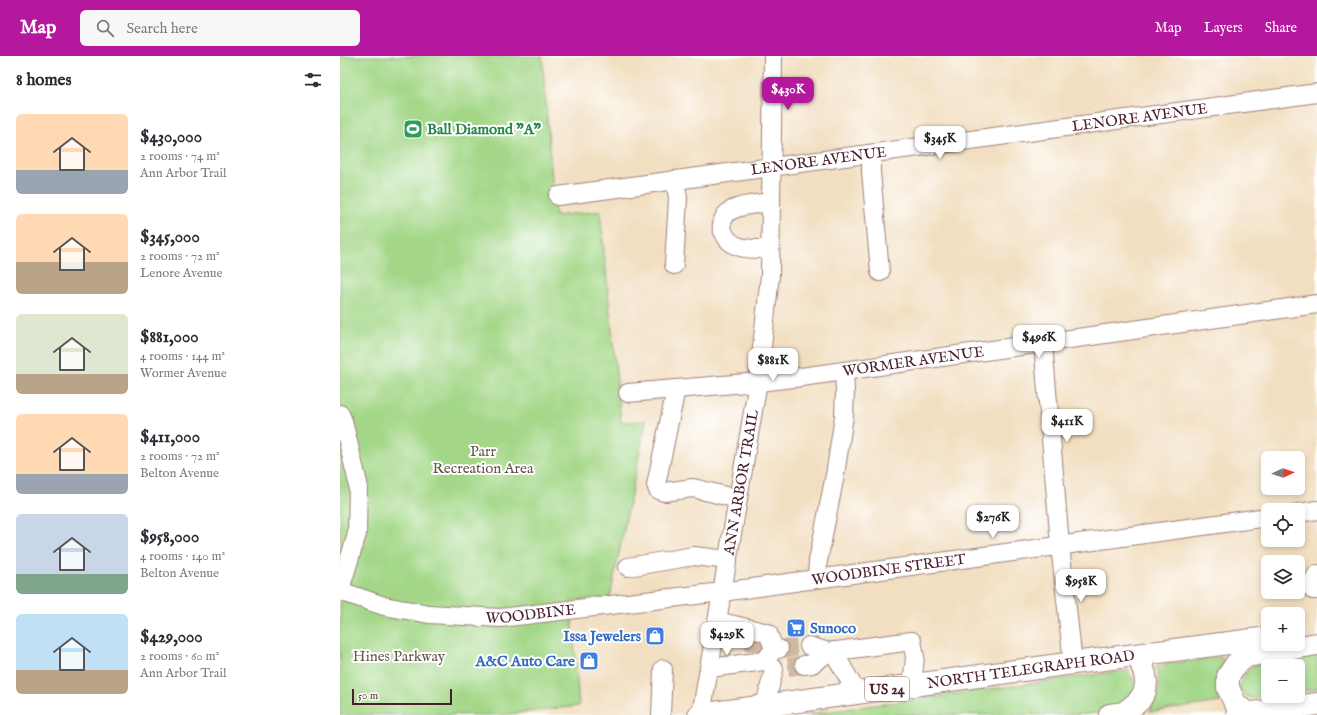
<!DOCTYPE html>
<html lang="en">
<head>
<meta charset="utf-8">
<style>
	:root { --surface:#fff; --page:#f7f7f7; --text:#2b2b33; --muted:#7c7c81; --accent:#b5179e }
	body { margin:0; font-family:"IM FELL English",serif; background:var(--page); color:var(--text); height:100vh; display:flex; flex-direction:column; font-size:15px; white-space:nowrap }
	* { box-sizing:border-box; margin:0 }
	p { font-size:13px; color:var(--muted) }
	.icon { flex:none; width:22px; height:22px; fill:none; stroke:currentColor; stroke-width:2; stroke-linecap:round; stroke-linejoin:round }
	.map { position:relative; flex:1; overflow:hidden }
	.details { display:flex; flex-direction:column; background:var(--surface); width:340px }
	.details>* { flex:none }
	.needle { width:26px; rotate:86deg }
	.fabs { position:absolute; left:921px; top:395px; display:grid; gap:8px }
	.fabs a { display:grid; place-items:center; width:44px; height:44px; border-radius:6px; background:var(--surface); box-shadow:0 2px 6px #0003; font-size:20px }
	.scale { position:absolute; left:12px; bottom:10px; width:100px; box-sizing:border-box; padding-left:4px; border:2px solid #4a1f2b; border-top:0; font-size:11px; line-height:14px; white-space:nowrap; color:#4a1f2b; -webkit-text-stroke:3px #fff; paint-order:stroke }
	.price { position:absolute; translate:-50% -34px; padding:0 9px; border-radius:8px; background:#fff; color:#222; font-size:13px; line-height:26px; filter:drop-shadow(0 1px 2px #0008) }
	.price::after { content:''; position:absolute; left:50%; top:24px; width:12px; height:9px; margin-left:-6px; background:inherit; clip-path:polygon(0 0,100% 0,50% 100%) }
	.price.current { background:var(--accent); color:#fff }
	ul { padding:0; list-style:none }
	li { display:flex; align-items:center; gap:12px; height:100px; padding:0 16px }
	li span { display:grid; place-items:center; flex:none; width:112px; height:80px; border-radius:6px; color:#555 }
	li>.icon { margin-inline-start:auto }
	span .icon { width:48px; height:48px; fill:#fffc; stroke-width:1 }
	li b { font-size:17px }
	h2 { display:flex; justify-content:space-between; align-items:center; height:48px; padding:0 16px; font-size:17px }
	header { display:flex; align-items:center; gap:24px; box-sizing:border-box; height:56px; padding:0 20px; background:var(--accent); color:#fff }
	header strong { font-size:19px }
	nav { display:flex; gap:22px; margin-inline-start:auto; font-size:14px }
	.search { width:280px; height:36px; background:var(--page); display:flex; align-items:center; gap:10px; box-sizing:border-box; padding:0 14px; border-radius:6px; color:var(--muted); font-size:15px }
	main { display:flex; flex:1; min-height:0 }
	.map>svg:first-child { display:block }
	.green { fill:#a3d787; stroke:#767b59 }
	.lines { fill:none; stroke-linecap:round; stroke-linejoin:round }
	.minor-tunnel { stroke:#d0b9a3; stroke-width:18; stroke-dasharray:18 9; stroke-linecap:butt }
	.minor-casing { stroke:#9e7f76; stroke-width:20 }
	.major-casing { stroke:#9e7f76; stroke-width:24 }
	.minor { stroke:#fff; stroke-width:18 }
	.major { stroke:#fff; stroke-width:22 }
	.labels { text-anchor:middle; stroke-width:4; stroke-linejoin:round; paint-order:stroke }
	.shield { fill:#fff; stroke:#80626b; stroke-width:1 }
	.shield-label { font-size:14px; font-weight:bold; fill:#4a1f2b }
	.street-label { font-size:15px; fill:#4a1f2b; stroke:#fff }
	.leisure-label { font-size:15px; font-weight:bold; fill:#27864d; stroke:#fff; text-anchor:start }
	.park-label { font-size:15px; fill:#655647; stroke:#fff }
	.shop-label { font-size:15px; font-weight:bold; fill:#366cbe; stroke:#fff; text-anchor:end }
</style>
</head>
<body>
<header>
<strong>Map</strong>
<div class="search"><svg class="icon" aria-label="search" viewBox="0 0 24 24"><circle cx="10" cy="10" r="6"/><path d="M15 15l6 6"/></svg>Search here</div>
<nav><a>Map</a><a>Layers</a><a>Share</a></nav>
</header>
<main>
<section class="details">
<h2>8 homes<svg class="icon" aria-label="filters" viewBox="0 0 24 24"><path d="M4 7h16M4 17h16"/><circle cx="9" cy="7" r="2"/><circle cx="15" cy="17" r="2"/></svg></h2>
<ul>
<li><span style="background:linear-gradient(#ffd9b3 70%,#9aa5b1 0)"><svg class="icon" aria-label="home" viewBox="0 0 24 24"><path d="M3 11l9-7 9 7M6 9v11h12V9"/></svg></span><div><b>$430,000</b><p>2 rooms · 74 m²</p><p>Ann Arbor Trail</p></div></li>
<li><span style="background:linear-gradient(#ffd9b3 60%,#b9a48a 0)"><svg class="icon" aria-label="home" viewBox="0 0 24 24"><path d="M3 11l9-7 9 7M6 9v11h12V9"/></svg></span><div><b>$345,000</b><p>2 rooms · 72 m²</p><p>Lenore Avenue</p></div></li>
<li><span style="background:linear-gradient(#dfe7d0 75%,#b9a48a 0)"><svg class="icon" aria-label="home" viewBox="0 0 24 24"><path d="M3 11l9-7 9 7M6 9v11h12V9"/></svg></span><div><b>$881,000</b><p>4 rooms · 144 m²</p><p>Wormer Avenue</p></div></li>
<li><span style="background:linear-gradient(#ffd9b3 75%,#9aa5b1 0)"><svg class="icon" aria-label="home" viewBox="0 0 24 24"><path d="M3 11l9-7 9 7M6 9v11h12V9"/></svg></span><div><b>$411,000</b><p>2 rooms · 72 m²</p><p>Belton Avenue</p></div></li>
<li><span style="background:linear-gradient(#c9d6e8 75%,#7fa58c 0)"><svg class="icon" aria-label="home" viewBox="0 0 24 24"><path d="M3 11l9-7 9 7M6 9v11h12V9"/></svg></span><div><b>$958,000</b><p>4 rooms · 140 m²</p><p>Belton Avenue</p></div></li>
<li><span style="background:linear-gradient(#bfe0f5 70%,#b9a48a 0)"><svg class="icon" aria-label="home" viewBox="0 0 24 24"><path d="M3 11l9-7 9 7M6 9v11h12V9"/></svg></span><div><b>$429,000</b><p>2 rooms · 60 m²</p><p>Ann Arbor Trail</p></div></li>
</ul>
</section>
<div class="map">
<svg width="977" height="659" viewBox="0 0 977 659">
	<rect width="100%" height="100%" fill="#fff"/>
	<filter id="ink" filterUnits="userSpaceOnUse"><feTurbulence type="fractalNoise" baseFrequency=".025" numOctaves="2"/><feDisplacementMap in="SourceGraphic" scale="8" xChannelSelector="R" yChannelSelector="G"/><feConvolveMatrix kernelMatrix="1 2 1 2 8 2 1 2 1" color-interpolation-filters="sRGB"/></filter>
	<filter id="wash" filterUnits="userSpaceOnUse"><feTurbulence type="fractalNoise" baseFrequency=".012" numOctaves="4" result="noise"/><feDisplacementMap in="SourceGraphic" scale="16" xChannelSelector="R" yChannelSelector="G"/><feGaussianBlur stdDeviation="0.9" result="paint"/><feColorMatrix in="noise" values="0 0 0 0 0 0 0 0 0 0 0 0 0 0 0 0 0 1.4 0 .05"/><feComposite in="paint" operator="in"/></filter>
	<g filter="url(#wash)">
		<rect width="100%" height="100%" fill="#f2dfc1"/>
		<g class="green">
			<path d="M0,0h202l13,160 45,-5 21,211 25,-1 -36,176 -39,4 8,105 -78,9h-161z"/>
			<path d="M977,595v38l-19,3v-26h-30v30c-5,0 -11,2 -16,2 -3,0 -7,-2 -9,-4 -9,-9 3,-21 9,-28z"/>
			<path d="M879,601l4,2 1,3 -4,8 -2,22 2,10 -69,10 -1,-2c10,-16 11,-26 6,-44z"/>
			<path d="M789,614l-1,3c8,6 9,16 2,24 -2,3 -17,12 -21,13 -10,4 -24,4 -35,5h-272z"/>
		</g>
	</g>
	<g filter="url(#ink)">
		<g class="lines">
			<g class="minor-tunnel">
				<path d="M439,593l30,-3"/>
				<path d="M413,596l3,-15"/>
				<path d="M448,611l16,-2"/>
			</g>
			<defs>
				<g id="minor">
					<path d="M531,99v17l9,100"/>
					<path id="s1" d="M218,140l759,-103"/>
					<path d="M430,193c-16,0 -39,2 -46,-16 -2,-3 -3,-5 -2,-9 1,-6 3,-11 10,-14 12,-6 26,-6 39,-8"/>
					<path d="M334,209l4,-67 -3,-18"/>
					<path d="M703,287l17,202 13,118"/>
					<path d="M336,333l-20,96 2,5 6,2 29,-4 45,11"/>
					<path id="s2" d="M288,337l130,-11 36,-4 523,-74"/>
					<path d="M0,358l3,7 15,62 -1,51 -17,56"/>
					<path d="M958,457l19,-3"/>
					<path d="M288,511l66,-11 34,4"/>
					<path d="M977,518l-6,11 2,5h4"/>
					<path d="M477,523l1,-18 17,-86 9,-59 1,-25 -1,-20"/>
					<path id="s3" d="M0,535l44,15 45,8 71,4 222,-26 546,-75"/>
					<path d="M377,565l51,12 6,16h5"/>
					<path d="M469,590l20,6 83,-11 3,16 -3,29"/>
					<path d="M493,595l24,42"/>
					<path d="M464,609l8,-1 17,-12"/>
					<path d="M369,612l56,-7 9,-12"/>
					<path d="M425,650l9,-37"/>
					<path d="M321,659l2,-46"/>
					<path id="s4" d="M361,659l57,-333 12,-106 3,-220"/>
				</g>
				<g id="major">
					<path d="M907,658l-12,-11 -7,-15v-12l8,-12 11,-8 70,-12"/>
					<path id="s5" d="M359,659l374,-52 195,-25"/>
					<path d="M770,659l14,-2 15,-12 6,-10 1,-9 -1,-8 -7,-19"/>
					<path d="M897,659l80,-11"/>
				</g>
			</defs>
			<use href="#minor" class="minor-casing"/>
			<use href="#major" class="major-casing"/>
			<use href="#minor" class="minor"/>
			<use href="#major" class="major"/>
		</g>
	</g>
	<defs>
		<symbol id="stadium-square" viewBox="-11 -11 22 22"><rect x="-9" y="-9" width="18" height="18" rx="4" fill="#2e9e5b" stroke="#fff"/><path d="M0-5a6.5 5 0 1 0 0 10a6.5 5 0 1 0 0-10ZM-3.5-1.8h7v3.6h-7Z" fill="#fff"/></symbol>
		<symbol id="supermarket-square" viewBox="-11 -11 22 22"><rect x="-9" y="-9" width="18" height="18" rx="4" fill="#3f7fe0" stroke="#fff"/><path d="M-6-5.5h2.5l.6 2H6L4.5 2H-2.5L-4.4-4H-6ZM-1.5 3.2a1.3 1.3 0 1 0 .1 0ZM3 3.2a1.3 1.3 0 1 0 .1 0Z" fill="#fff"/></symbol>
		<symbol id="shop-square" viewBox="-11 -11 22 22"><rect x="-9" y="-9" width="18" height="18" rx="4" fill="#3f7fe0" stroke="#fff"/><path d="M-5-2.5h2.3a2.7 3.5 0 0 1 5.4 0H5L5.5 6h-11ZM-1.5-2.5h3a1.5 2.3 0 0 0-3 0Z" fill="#fff"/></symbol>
	</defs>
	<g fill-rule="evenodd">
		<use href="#stadium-square" x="62" y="62" width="22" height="22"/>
		<use href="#supermarket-square" x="445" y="561" width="22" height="22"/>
		<use href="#shop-square" x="304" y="569" width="22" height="22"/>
		<use href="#shop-square" x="238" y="594" width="22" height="22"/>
	</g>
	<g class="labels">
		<rect class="shield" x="525" y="621" width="44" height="24" rx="3"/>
		<g class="shield-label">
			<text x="547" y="638">US 24</text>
		</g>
		<g class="street-label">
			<text dy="5" stroke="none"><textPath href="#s1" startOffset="587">LENORE AVENUE</textPath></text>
			<text dy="5" stroke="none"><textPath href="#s1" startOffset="263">LENORE AVENUE</textPath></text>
			<text dy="5" stroke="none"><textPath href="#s2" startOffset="287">WORMER AVENUE</textPath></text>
			<text dy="5" stroke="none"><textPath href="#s4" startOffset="236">ANN ARBOR TRAIL</textPath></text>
			<text dy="5" stroke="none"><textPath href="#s3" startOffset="555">WOODBINE STREET</textPath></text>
			<text dy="5" stroke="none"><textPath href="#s3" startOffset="194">WOODBINE</textPath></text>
			<text dy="5" stroke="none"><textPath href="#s5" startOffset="335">NORTH TELEGRAPH ROAD</textPath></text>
		</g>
		<g class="leisure-label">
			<text x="87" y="78">Ball Diamond "A"</text>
		</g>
		<g class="park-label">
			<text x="143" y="400">Parr<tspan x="143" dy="17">Recreation Area</tspan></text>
			<text x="59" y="605">Hines Parkway</text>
		</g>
		<g class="shop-label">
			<text x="470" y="577" text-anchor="start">Sunoco</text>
			<text x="301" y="585">Issa Jewelers</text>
			<text x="235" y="610">A&amp;C Auto Care</text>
		</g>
	</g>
</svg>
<div class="fabs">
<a><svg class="needle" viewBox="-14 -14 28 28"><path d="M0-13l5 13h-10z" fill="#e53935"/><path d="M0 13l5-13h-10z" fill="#7c7c81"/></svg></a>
<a><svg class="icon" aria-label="locate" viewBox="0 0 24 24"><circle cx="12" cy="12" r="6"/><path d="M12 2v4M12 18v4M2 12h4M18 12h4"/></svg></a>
<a><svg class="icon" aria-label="layers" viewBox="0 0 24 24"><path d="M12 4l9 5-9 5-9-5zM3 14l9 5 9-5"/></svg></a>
<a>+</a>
<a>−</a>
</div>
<div class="scale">50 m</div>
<b class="price current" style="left:448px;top:55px">$430K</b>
<b class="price" style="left:600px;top:104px">$345K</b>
<b class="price" style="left:699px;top:303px">$496K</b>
<b class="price" style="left:433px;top:326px">$881K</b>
<b class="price" style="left:727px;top:387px">$411K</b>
<b class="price" style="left:653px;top:483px">$276K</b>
<b class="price" style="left:741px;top:547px">$958K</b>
<b class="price" style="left:387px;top:600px">$429K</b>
</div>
</main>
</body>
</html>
